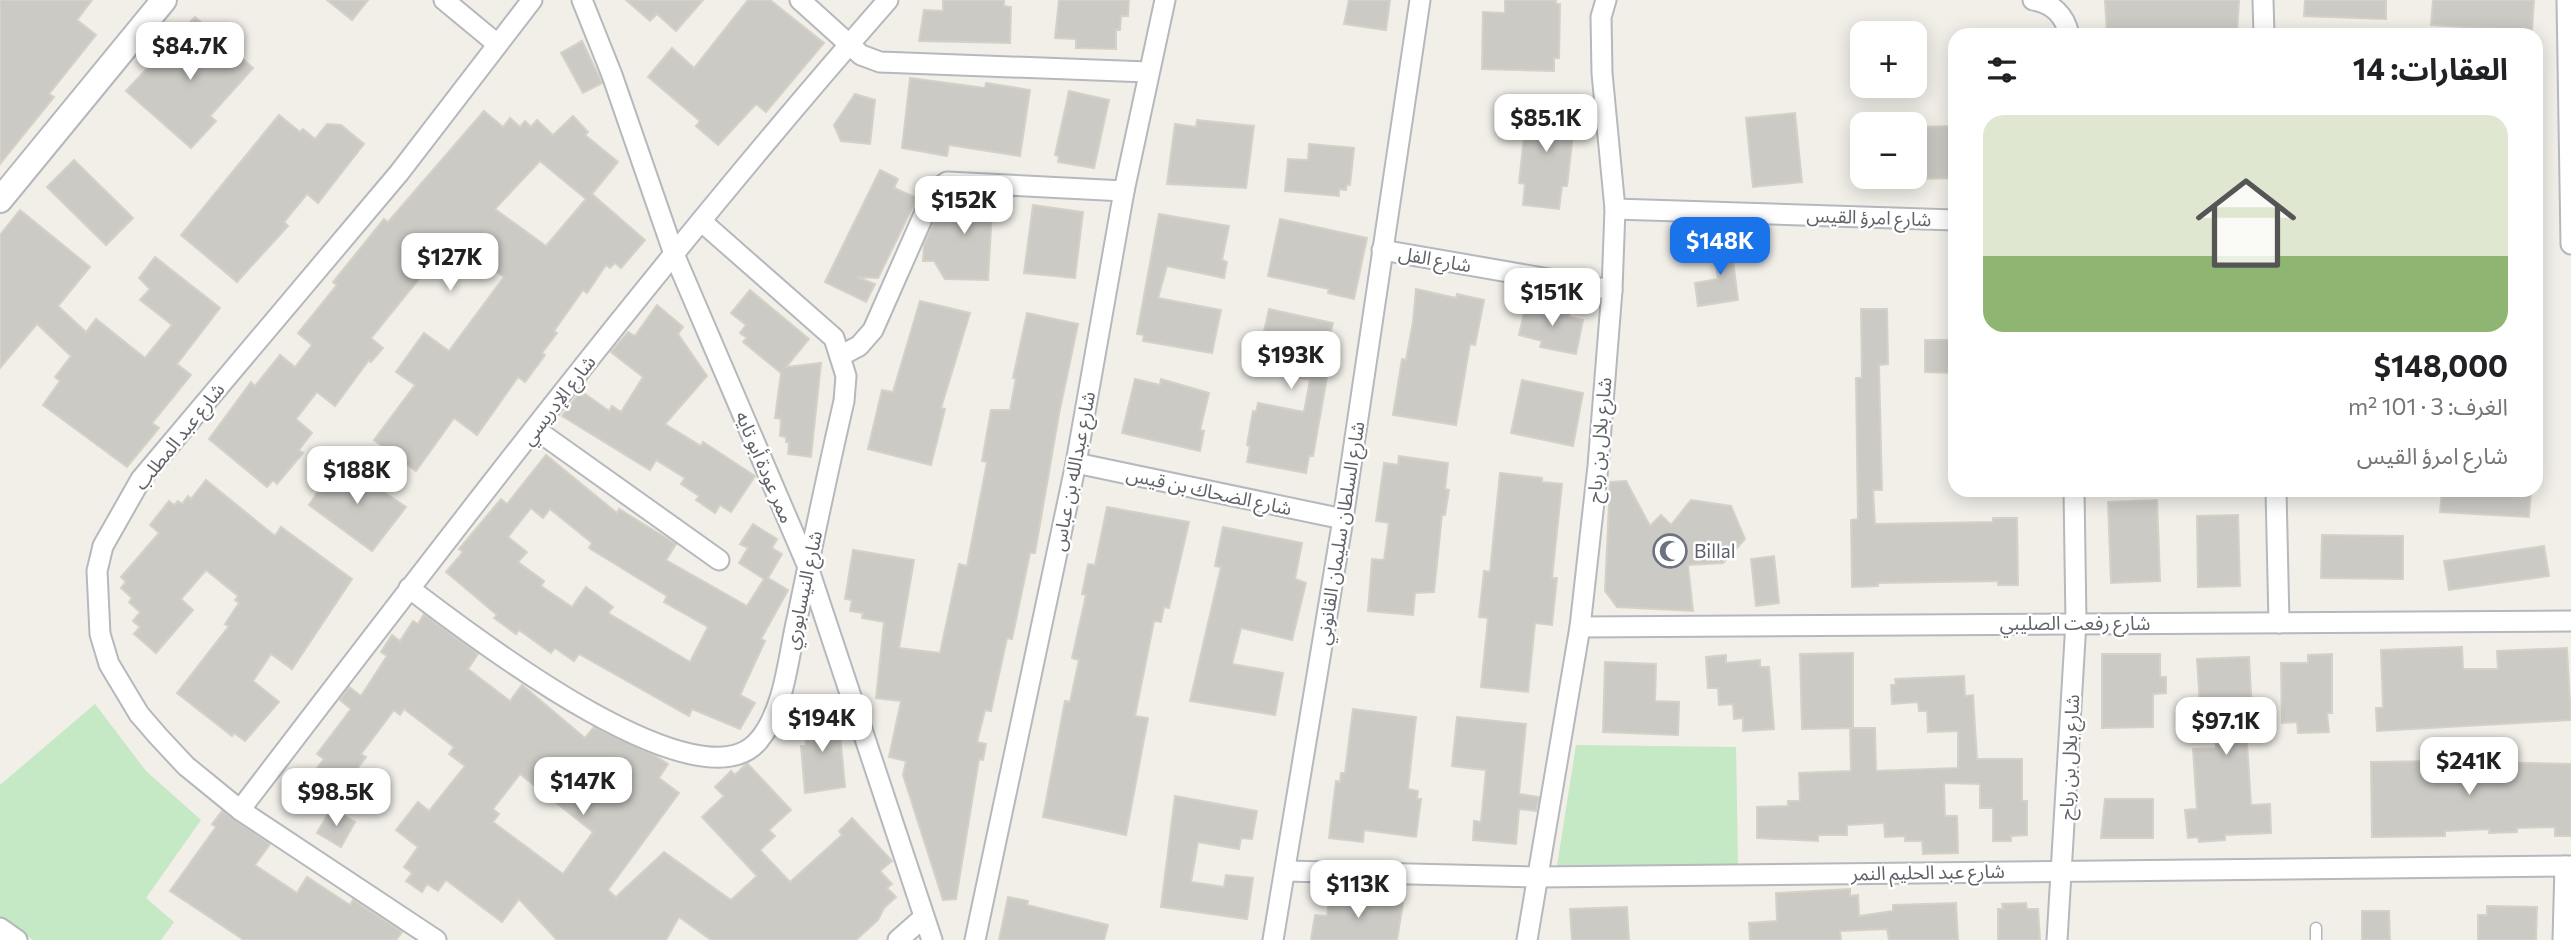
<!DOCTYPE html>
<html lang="ar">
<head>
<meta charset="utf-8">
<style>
	:root { --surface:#fff; --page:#f2f2f2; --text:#202124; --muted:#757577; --line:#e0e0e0; --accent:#1a73e8 }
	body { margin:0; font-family:Commissioner,"Noto Sans Arabic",sans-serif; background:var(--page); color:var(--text); direction:rtl; height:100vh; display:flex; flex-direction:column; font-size:26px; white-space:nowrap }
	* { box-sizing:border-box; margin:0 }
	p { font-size:23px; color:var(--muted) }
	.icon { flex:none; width:38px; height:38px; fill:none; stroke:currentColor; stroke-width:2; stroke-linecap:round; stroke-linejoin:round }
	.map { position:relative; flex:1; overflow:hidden; direction:ltr }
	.sheet { position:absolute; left:1948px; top:28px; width:595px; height:469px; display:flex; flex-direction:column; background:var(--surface); border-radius:21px; box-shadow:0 4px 18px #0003; direction:rtl }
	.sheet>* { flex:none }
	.tools { position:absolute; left:1850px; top:21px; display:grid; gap:14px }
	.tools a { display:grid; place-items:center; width:77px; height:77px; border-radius:14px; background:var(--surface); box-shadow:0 4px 18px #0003; font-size:35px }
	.price { position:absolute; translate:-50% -60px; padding:0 16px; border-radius:14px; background:#fff; color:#222; font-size:23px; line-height:46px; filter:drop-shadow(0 2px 4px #0008) }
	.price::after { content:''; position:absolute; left:50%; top:42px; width:21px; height:16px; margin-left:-10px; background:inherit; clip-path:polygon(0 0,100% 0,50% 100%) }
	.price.active { background:var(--accent); color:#fff }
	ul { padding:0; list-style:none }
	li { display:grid; align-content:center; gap:14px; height:371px; padding:0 35px }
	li+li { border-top:2px solid var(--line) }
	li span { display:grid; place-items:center; height:217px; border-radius:21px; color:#555 }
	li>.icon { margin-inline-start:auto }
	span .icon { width:126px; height:126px; fill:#fffc; stroke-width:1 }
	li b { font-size:30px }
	h2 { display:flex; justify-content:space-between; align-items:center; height:84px; padding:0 35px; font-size:30px }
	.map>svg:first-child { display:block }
	.green { fill:#c5e8c5 }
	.building { fill:#cccac5; stroke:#d6d1c6; stroke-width:2; fill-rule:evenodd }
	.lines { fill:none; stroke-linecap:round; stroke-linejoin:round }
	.service-casing { stroke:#b5b8bc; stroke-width:13 }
	.minor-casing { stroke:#b5b8bc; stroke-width:23 }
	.tertiary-casing { stroke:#b5b8bc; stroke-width:28 }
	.service { stroke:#fff; stroke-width:10 }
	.minor { stroke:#fff; stroke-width:19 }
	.tertiary { stroke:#fff; stroke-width:24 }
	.labels { text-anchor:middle; stroke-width:5; stroke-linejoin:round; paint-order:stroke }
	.street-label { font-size:19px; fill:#5f6368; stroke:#fff }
	.worship-label { font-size:19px; fill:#5b616d; stroke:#fff; text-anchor:start }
</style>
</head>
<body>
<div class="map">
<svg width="2571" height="940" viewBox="0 0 2571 940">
	<rect width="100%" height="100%" fill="#f1efe8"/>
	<g class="green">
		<path d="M95,704l51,67 55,49 -55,78 28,24 -13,18h-128l-33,-23v-132z"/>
		<path d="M1576,745l160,2 2,118 -181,1z"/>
	</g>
	<g class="building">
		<path d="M0,0h92l-15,20 19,15 -47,59 5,3 -54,67z"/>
		<path d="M327,0h41l-16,20z"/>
		<path d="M626,0h77l-27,31 -19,-17 -7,7z"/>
		<path d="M748,0h22l54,43 -58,69 -10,-8 -38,41 -22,-19 4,-5 -52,-44 24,-29 22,20z"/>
		<path d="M943,0h61v6l7,1 -1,36 -91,-2 5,-31 19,1z"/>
		<path d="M1059,0h70l-1,16h-7l-1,14h-4v19l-40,-1v-9l-21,-1z"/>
		<path d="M1349,0h41l-4,30 -42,-6z"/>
		<path d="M1505,0h51v4h4l-1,54h-5v13l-72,-2 1,-57 22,1z"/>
		<path d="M2105,0h134l-2,35h-130z"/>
		<path d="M2305,0h81v19l-82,-3z"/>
		<path d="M2433,0h101l-2,31 -101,-6z"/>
		<path d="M195,17l58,51 -43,48 6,5 -25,27 -65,-57z"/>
		<path d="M582,41l20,42 -19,10 -22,-40z"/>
		<path d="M910,78l75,10 1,-5 44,7 -10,66 -71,-11 -2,11 -45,-8z"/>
		<path d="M1069,91l40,9 -15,68 -36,-6 1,-6 -4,-1z"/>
		<path d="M855,94l20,6 -5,44 -29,-3 -7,-16z"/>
		<path d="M1533,99l37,4 -2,22 6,1 -7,60h-5l-3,23 -36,-4 2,-21 -6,-1 7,-65 5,1z"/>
		<path d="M484,111l19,16 7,-9 10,9 5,-6 6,6 6,-7 16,15 20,-19 15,16 -3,3 33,27 -26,32 53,46 -24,28 -6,-5 -5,5 -4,-3 -19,28 -4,-3 -29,41 3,2 -15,20 3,2 -20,27 -7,-5 -41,58 -23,-17 -38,53 -42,-31 41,-55 -19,-13 28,-39 25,18 55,-74 -41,-29 -4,3 -10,-9 -78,96 12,10 -12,14 -2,-2 -34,46 -18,-14 -21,27 16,14 -13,17 4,3 -26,31 -4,-4 -6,7 -58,-48 42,-57 4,4 25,-31 15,12 17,-22 -14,-12 39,-48 -4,-3 51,-63 4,3zM540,161l46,38 -40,47 -51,-37z"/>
		<path d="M1795,113l7,69 -49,5 -7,-69z"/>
		<path d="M279,115l21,17 3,-3 12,10 12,-15 14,1 23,19 -46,59 -11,-9 -23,28 4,4 -51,56 -56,-47z"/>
		<path d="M1197,120l57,6 -8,62 -79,-4 8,-60 21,3z"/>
		<path d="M1955,126v52l-41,1v-52z"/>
		<path d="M1309,144l45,4 -4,37 -3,-1 -1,6 -7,-1v7l-54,-5 3,-32 20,1z"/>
		<path d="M74,160l59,58 -27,27 -59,-58z"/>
		<path d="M880,170l18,9 -4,9 23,10 -39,80 -21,-1 18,7 -9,18 -41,-20z"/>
		<path d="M950,195l62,3 -2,16 -18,-2 -4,68 -43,-1 -11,-18h-11l1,-16 16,-36z"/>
		<path d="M1033,205l50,7 -8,66 -51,-5z"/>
		<path d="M20,210l70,57 -32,39 28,26 10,-13 49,39 27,-33 -32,-25 10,-11 -11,-11 16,-21 65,51 -43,56 14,11 -39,48 7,5 -32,39 -84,-62 17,-24 -5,-4 16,-21 -34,-32 -37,44v-133z"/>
		<path d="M1159,214l70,12 -7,34 5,2 -3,16 -57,-12 -9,32 63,12 -9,43 -69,-12 1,-6 -7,-1z"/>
		<path d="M1280,219l87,19 -13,61 -26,-6 1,-4 -61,-13z"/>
		<path d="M1730,237l8,63 -40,6 -3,-23 23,-4 -6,-40z"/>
		<path d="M1416,289l40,9 1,-4 27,6 -9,45 -5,-1 -14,81 -63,-10 9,-56 4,1 7,-38z"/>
		<path d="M750,290l59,49 -23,28 35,-4 -10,94 -23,-3 1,-12h-3v-5l-6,-1 1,-17 -6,-1 6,-45 -38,-31 4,-4 -7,-5 6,-8 -15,-12z"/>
		<path d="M920,301l50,12 -29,95 4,1 -14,56 -63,-16 14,-59 11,2z"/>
		<path d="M1526,304l24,5 1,-5 20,4 -2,9 14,3 -7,34 -36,-7 2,-6 -23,-6z"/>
		<path d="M657,305l26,22 -5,7 29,42 -42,48 36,22 2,-4 52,34 -24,36 -11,-7 -5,8 -19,-13 3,-4 -18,-12 4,-6 -29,-18 -6,10 -88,-54 17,-23 4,3 1,-3 25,18 3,-5 9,6 22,-35 -32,-25 17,-20 7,4z"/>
		<path d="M1269,309l64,14 -10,41 6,2 -16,90h-4l-3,17 -59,-11 3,-16 -3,-1 6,-34 3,1 2,-9 46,9 6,-32 -54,-12z"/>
		<path d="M1861,309h26l1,55 -9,1 3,125h-9l2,34 118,-2v-4h24l1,67h-20v-4l-120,2v3l-26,1 -1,-67 7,-1 -2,-141h6z"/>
		<path d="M1027,313l51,11 -19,90 -24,139h-5l-18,86 -5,-1 -16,73 -6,-1 -8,32 9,2 -3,16 -4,-1 -23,140 -13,1 -40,-125 3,-14 -17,-4 12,-56 -25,-3 8,-76 -22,-4 1,-5 -13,-2 2,-11 -7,-1 8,-49 61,10 -15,88 41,5 19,-89 8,2 20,-104 -5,-1 9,-51h19l6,-32h-3z"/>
		<path d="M1925,340h30v33l-30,-1z"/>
		<path d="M1135,379l25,6 1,-6 48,14 -9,37 4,1 -4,20 -78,-18z"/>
		<path d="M1522,380l61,13 -10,53 -62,-13z"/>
		<path d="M546,455l71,58 2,-4 57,35 -10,16 81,46 17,-27 -25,-16 9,-15 -8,-4 13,-20 24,15 -5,9 10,6 -14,24 20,12 -27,49 4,2 -25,54 15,8 -15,26 -48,-20 -3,7 -110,-62 -5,7 -19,-13 -4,5 -32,-23 -3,4 -22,-16 3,-3 -51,-43 17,-20 -4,-3 42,-50 6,5zM531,508l12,10 7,-9 42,34 -3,5 78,48 -3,6 44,25 -18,35 -82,-49 5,-6 -27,-20 -14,20 -31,-21 3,-5 -26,-19 9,-10 -19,-15z"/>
		<path d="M1399,456l49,7 -3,26 4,1 -4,25h-3l-8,77 -19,1 -2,22 -45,-4 4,-52 12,1 5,-37 -13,-2 8,-58 14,2z"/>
		<path d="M338,461l68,46 -34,44 -63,-46z"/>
		<path d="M1500,473l42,5v4l20,2 -10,94h5l-5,47 -17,-2 -7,69 -47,-5 7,-69 -9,-1 5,-46 6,1z"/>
		<path d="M206,480l69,56 6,-9 71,52 -60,90 -21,-15 -18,27 26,21 -34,39 -11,-8 -2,3 -55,-43 52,-67 -4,-2 14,-21 -4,-3 3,-4 -32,-26 -25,29 12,11 -37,43 -22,-19 6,-7 -7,-6 7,-9 -11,-10 3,-4 -11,-10 5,-6 -5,-5 38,-44 -9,-8 19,-24 5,4 4,-4 4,3 6,-8 3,3z"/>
		<path d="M1626,481l24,45 11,-11 10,10 20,-25 40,6 14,33 -22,24 -35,2 5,46 -76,-4 -12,-16 5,-109z"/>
		<path d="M2442,490h89l-2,27 -89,-5z"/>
		<path d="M2157,500l3,81 -49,2 -3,-81z"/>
		<path d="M1107,507l82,15 -20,86 -5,-1 -3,15 -7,-1 -19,95 13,2 -22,117 -83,-18 22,-116 5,1 9,-42 -7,-2 14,-63 -4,-1 6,-30 7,1z"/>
		<path d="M2238,515l2,71 -42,1 -1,-71z"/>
		<path d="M1223,527l79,16 -7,36 11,4 -14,57 -51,-12 -9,36 51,9 -8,42 -85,-14 31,-134 -6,-1z"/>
		<path d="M2322,535l81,1v43l-82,-1z"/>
		<path d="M2544,546l5,30 -100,14 -5,-29z"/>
		<path d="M1774,556l5,47 -23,3 -5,-47z"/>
		<path d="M424,614l54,40 -10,15 42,32 12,-16 63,53 9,-11 60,28 14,9 -9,14 20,15 -71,97 8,7 48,-45 67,48 26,-24 -55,-59 22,-21 -9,-9 16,-16 4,4 12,-12 44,47 -22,20 6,6 -15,14 30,32 52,-47 -3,-4 13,-13 40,43 -12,10 12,13 -5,4 9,9 -12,11 -6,12 -22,20h-145l-32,-23 -13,23h-109l-38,-41 -17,23 -56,-42 -8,11 -11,-7 -5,8 -16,-11 6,-8 -8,-6 14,-20 -22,-17 22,-28 11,9 36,-45 -16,-12 5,-7 -50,-38 -4,6 -6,-5 -33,44 5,3 -40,53 -26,-20 24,-31 -7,-5 34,-45 -11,-9 9,-13 12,9 26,-40 -6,-4 11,-17 8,6 13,-20 5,3zM520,774l73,58 -30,42 -70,-52 6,-8 -6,-5z"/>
		<path d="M2462,647l1,22h35l-1,-18 70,-3 4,72 -194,11 -1,-23h7l-2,-58z"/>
		<path d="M1853,653v75l-51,1 -2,-75z"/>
		<path d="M2102,654h58v23h6v16l-13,1v33l-51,1z"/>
		<path d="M2332,654v59h-5l2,19 -31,1 -1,-11 -15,1 -1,-60h27v-8z"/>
		<path d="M1726,655v8l34,-3v7h9l5,62 -31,2v-13l-9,1 -1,-15 -14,1 -1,-17h-10l-2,-31z"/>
		<path d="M2249,657l4,71h-7l5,77 19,-1 1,29 -46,2v5l-26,2 -1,-5 -10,1 -3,-28 12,-1 -4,-60 23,-1 -3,-43h-13l-3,-46z"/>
		<path d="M1605,662l51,2 -1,37 24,1 -1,33 -75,-3z"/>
		<path d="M1964,676l1,20 8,-1 4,64h45v42h5v34l-16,1v5h-18v-33h-13v-24l-36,-1 1,33h12l1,37 -35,1 -1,-13h-17v-5l-20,1 -1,-14 -37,2v10h-29v6l-61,-3v-31l31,-1v-5h12l-1,-28 52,-2 -1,-43h25l1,43 82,-3v-37l-30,1 -1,-21h-8l-1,-9 -26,2 -1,-19h5l-1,-6z"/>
		<path d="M1353,709l63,8 -8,72 10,2 -1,8h4l-5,38 -52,-7 -1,12 -34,-4 7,-57 4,1 1,-9h4z"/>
		<path d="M838,713l7,74 -40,6 -4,-47h5l-3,-30z"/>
		<path d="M1457,717l69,7 -7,70 20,3 -3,14 -17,-2 -3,35 -43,-4 1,-19 7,1 5,-52 -34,-4z"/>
		<path d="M2444,761l127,3v72h-16v-9l-38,1v4l-28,1 1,-4 -45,2v5l-73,1 -1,-75z"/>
		<path d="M1175,796l82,15 -5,28 -11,-1 -2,11 -41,-7 -7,40 33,5 2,-12 27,3 -6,41 -86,-12z"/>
		<path d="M2105,799h48v39h-52z"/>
		<path d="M331,809l24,13 -14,25 -24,-14z"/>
		<path d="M222,811l48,33 -15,21 42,28 10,-16 43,28 3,-5 49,32 -6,8h-152l-74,-49 46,-64 -4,-3z"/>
		<path d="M1850,889v7l8,-1 1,21 34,-5v-6l63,-2 2,37h-69l-2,-11 -47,2 1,9h-91l-1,-17 28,-2 -1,-28z"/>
		<path d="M1330,893l73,10 -6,37h-86l4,-25 12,1z"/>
		<path d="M1008,897l20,4 -1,4 81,20 -4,15h-105z"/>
		<path d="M2026,903l1,6h11l2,31h-42v-31h5l-1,-5z"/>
		<path d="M2487,906l50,1 -1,33h-58v-25h9z"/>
		<path d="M1627,907l2,33h-57l-2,-31z"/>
		<path d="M2362,911h27l1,29h-28z"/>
	</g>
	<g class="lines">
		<defs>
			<path id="service" d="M2316,928v12"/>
			<g id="minor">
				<path d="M444,0l52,43"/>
				<path d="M582,0l30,75 62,179 134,313 124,373"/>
				<path d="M800,0l61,55 19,7 268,10"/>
				<path d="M2033,0c19,3 32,15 36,35"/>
				<path d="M2263,0l1,35"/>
				<path d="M2567,0l4,244"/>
				<path d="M1615,209l340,11"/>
				<path d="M1382,250l230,40"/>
				<path d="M842,355l17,-9 14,-16 56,-127 8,-14 10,-7 177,9"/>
				<path d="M535,429l184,131"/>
				<path d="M1076,463l267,56"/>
				<path d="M2276,490l3,133"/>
				<path d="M409,588c54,41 291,226 350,152 26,-31 29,-83 38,-121 15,-72 30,-145 47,-218l2,-25 -12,-38 -133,-117"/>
				<path d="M1580,627l991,-6"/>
				<path d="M240,810c210,-275 420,-550 648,-810"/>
				<path d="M1285,871l252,6 1034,-11"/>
				<path d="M0,928l17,12"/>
				<path d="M436,940l-196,-130 -54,-44 -28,-30 -19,-22 -30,-50 -9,-30 -3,-63 6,-25 38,-67 258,-306 133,-173"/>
				<path d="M898,940l25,-22"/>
				<path d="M975,940l101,-477 48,-272 41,-191"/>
				<path d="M1273,940l70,-421 77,-519"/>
				<path d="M1527,940l53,-313 18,-161 14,-176 3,-81 -13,-136 -1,-56 5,-17"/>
				<path d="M2057,940l19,-318 -2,-132"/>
				<path d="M2563,940l2,-74"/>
			</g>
			<path id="tertiary" d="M0,200l164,-200"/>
		</defs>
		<use href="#service" class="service-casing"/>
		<use href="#minor" class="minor-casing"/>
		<use href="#tertiary" class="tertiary-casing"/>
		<use href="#service" class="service"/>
		<use href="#minor" class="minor"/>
		<use href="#tertiary" class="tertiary"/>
	</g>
	<defs>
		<symbol id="mosque-ring" viewBox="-11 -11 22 22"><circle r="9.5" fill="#fff" stroke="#6b7280" stroke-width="1.5"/><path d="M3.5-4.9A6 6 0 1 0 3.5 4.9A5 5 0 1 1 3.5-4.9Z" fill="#6b7280"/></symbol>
	</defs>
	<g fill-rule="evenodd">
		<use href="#mosque-ring" x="1651" y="532" width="38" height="38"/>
	</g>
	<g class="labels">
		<g class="street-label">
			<text transform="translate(1869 217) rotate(2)" y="7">شارع امرؤ القيس</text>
			<text transform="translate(1435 259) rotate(10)" y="7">شارع الفل</text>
			<text transform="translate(558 400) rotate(-52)" y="7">شارع الإدريسي</text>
			<text transform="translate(179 436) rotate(-51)" y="7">شارع عبد المطلب</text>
			<text transform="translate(1599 440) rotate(-85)" y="7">شارع بلال بن رباح</text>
			<text transform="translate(765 467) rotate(67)" y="7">ممر عودة أبو تايه</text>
			<text transform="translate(1073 471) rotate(-79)" y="7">شارع عبدالله بن عباس</text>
			<text transform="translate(1209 491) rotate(12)" y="7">شارع الضحاك بن قيس</text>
			<text transform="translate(1340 533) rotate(-81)" y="7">شارع السلطان سليمان القانوني</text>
			<text transform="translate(803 590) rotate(-78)" y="7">شارع النيسابوري</text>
			<text x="2075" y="630">شارع رفعت الصليبي</text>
			<text transform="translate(2069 757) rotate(-87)" y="7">شارع بلال بن رباح</text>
			<text transform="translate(1928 872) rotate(-1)" y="7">شارع عبد الحليم النمر</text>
		</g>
		<g class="worship-label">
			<text x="1694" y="558">Billal</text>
		</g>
	</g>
</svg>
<div class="tools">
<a>+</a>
<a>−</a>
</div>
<b class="price" style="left:190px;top:82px">$84.7K</b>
<b class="price" style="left:1546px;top:154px">$85.1K</b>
<b class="price" style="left:964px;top:236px">$152K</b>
<b class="price active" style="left:1720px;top:277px">$148K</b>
<b class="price" style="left:450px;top:293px">$127K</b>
<b class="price" style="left:1552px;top:328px">$151K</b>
<b class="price" style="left:1291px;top:391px">$193K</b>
<b class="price" style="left:357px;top:506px">$188K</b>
<b class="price" style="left:822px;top:754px">$194K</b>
<b class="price" style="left:2226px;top:757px">$97.1K</b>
<b class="price" style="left:2469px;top:797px">$241K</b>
<b class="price" style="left:583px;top:817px">$147K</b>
<b class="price" style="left:336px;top:828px">$98.5K</b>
<b class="price" style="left:1358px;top:920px">$113K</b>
<section class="sheet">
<h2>العقارات: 14<svg class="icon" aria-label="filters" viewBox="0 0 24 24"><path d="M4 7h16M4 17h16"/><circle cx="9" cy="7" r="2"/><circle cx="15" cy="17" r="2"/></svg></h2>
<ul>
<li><span style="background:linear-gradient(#dfe7d0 65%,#8fb573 0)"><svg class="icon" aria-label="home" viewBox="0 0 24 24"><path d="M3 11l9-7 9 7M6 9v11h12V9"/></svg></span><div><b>$148,000</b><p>الغرف: 3 · 101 m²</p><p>شارع امرؤ القيس</p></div></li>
</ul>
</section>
</div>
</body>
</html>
